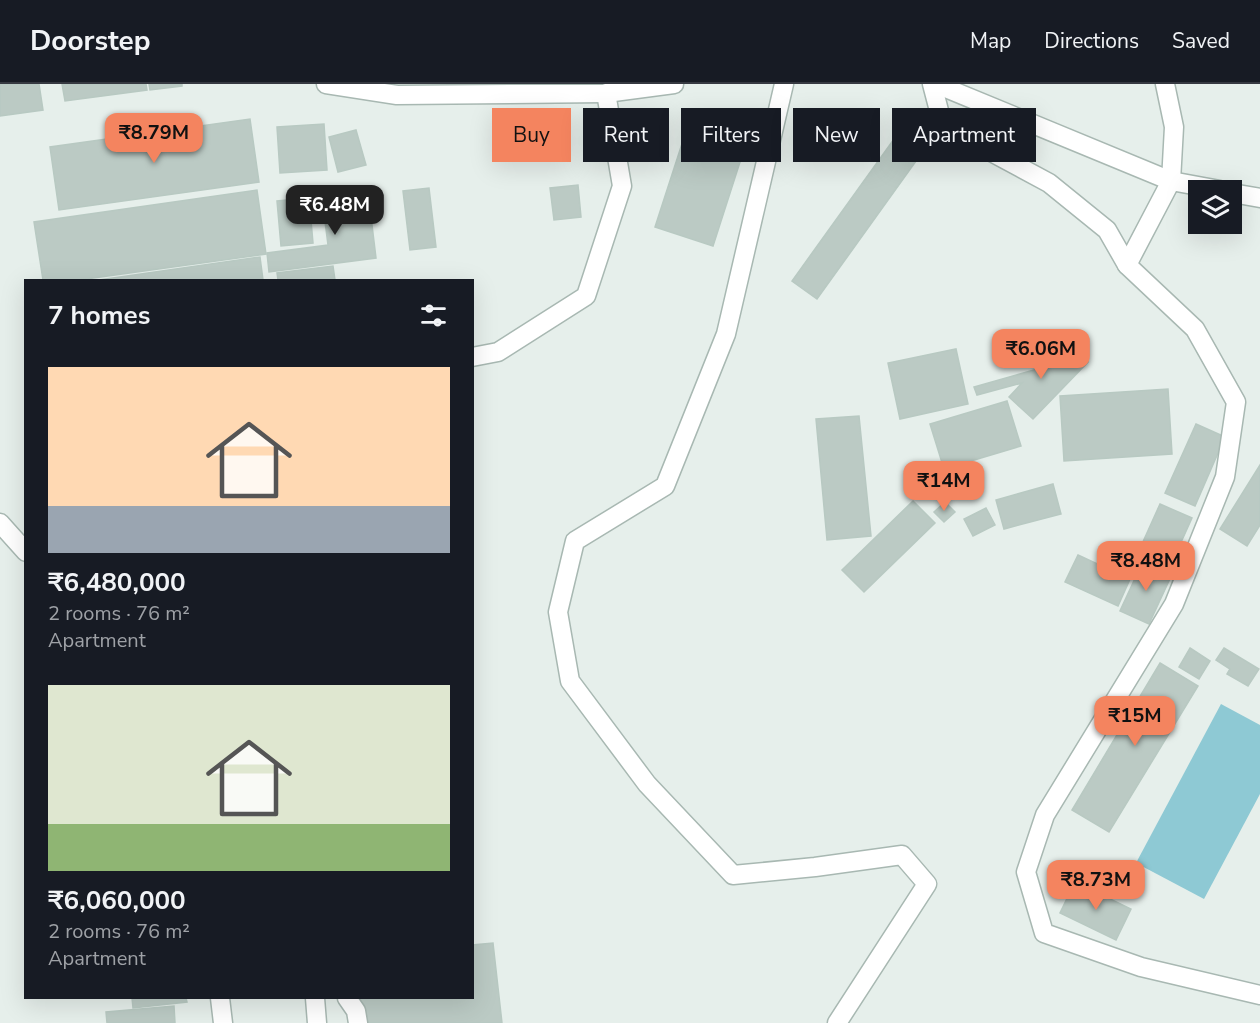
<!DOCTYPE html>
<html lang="en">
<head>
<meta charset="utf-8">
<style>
	:root { --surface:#171b24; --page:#20242c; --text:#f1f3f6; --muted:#9ea1a6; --line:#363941; --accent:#f4845f }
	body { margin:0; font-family:"Nunito Sans",sans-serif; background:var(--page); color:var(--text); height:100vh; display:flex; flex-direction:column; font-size:22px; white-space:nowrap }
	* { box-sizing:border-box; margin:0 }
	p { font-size:20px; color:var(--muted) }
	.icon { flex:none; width:33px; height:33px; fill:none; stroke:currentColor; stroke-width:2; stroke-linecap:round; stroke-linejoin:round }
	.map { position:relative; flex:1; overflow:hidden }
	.drawer { position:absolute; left:24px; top:195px; width:450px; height:720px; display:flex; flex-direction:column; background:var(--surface); border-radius:0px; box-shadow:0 6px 24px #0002 }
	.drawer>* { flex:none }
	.guide { position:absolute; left:492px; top:24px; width:570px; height:54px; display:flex; gap:12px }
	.controls { position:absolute; left:1188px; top:96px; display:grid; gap:12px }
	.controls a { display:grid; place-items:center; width:54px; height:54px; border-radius:0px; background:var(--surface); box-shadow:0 6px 24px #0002; font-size:30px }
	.price { position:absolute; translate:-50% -51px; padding:0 14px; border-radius:12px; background:var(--accent); color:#111; font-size:20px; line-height:39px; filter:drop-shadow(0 2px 3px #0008) }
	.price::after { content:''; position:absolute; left:50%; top:36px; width:18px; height:14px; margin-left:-9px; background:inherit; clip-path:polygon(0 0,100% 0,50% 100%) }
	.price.active { background:#222; color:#fff }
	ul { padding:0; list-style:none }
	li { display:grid; align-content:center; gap:12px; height:318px; padding:0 24px }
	li span { display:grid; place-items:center; height:186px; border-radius:0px; color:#555 }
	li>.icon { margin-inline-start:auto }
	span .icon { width:108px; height:108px; fill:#fffc; stroke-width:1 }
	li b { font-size:26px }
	h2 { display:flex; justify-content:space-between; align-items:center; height:72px; padding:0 24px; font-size:26px }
	.tag { padding:0 21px; border-radius:0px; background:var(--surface); box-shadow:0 6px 24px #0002; font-size:21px; line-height:54px }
	.tag.active { background:var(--accent); color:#111 }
	header { display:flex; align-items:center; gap:36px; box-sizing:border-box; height:84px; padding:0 30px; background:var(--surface); border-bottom:2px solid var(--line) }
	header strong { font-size:28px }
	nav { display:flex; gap:33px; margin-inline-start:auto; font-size:21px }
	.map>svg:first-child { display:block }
	.water { fill:#8ec9d4 }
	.building { fill:#bbcac4; stroke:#b8c9c2; stroke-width:1.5 }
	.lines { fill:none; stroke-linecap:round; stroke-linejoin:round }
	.minor-casing { stroke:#a8b8b2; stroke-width:21 }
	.minor { stroke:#fff; stroke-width:18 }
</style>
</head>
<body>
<header>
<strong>Doorstep</strong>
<nav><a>Map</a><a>Directions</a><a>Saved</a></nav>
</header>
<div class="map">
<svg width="1260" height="939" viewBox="0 0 1260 939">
	<rect width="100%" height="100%" fill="#e6efeb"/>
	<path class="water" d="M1221,620l39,21v69l-56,105 -68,-36z"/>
	<g class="building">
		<path d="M0,0h39l4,26 -43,6z"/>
		<path d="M62,0h84l1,6 -82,11z"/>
		<path d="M149,0h33v2l-32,4z"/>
		<path d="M691,32l58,18 -36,112 -58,-19z"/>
		<path d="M250,35l9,63 -200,28 -9,-63z"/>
		<path d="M324,40l3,46 -47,3 -3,-46z"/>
		<path d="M356,46l10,35 -28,7 -9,-35z"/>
		<path d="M899,48l25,18 -107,149 -25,-18z"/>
		<path d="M578,101l3,32 -27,3 -4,-32z"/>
		<path d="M429,104l7,59 -26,3 -7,-59z"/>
		<path d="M257,106l9,64 -187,26h-36l-9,-58z"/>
		<path d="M368,108l8,66 -107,14 -2,-19 61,-8 -6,-47z"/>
		<path d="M309,114l4,45 -32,3 -4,-45z"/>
		<path d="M260,173l3,23h-164z"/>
		<path d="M333,182l2,14h-57l-1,-7z"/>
		<path d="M1064,255l24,23 -55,57 -24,-22 13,-14 -45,12 -3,-8 60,-17z"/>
		<path d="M956,265l12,55 -68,15 -12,-56z"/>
		<path d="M1168,305l4,65 -108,7 -4,-65z"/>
		<path d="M1007,317l14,45 -77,23 -14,-45z"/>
		<path d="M859,332l12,120 -44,4 -11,-121z"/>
		<path d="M1196,340l29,13 -30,69 -30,-13z"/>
		<path d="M1260,381v60l-13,21 -27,-17z"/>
		<path d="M1053,400l8,30 -57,15 -8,-29z"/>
		<path d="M913,417l22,22 -71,69 -22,-22z"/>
		<path d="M945,418l10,10 -11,10 -10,-10z"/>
		<path d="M1160,420l32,14 -23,51 -32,-14z"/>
		<path d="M986,424l9,17 -22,11 -9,-17z"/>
		<path d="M1078,471l52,24 -12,27 -53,-24z"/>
		<path d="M1144,475l29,13 -24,52 -29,-13z"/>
		<path d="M1190,564l20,13 -11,18 -20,-12z"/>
		<path d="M1224,564l35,21 -11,17 -21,-12 3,-5 -14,-9z"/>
		<path d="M1160,579l38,23 -89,146 -37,-22z"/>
		<path d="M1075,798l56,27 -15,31 -56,-27z"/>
		<path d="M493,859l9,80h-140l-3,-25h113v-53z"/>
		<path d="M132,914h54l1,4 -54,6z"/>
		<path d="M174,922l1,17h-68l-1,-11z"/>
	</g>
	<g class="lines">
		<defs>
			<g id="minor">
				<path d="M326,0l71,11 209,-2 68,-9"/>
				<path d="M784,0l-58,250 -61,152 -90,55 -17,71 12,69 77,103 86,91 82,-8 87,-12 25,29 -90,139"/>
				<path d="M932,0l11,42 106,57 58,47 20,35"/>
				<path d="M936,0l235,97 49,9"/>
				<path d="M1165,0l9,43 -3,54 -44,84 68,64 41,73 -11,75 -51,127 -129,211 -19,57 18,61 97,34 119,28"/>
				<path d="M1232,109l28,5"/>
				<path d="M472,273l26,-5 88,-56 36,-110 -16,-93"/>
				<path d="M0,439l26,29"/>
				<path d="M220,914l3,25"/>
				<path d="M315,914l2,25"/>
				<path d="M347,914l9,13 2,12"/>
			</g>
		</defs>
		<use href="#minor" class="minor-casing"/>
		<use href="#minor" class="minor"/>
	</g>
</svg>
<div class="controls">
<a><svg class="icon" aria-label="layers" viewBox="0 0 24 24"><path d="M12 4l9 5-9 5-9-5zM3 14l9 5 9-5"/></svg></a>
</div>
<b class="price" style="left:154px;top:80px">₹8.79M</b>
<b class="price active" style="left:335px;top:152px">₹6.48M</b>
<b class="price" style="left:1041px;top:296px">₹6.06M</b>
<b class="price" style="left:944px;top:428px">₹14M</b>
<b class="price" style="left:1146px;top:508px">₹8.48M</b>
<b class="price" style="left:1135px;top:663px">₹15M</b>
<b class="price" style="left:1096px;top:827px">₹8.73M</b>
<div class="guide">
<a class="tag active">Buy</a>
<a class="tag">Rent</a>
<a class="tag">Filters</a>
<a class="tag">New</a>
<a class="tag">Apartment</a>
</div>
<section class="drawer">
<h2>7 homes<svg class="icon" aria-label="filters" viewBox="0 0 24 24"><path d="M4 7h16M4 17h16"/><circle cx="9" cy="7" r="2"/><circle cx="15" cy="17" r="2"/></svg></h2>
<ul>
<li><span style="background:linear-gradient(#ffd9b3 75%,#9aa5b1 0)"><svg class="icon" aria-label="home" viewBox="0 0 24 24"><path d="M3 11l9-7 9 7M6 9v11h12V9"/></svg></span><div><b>₹6,480,000</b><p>2 rooms · 76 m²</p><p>Apartment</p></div></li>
<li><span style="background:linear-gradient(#dfe7d0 75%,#8fb573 0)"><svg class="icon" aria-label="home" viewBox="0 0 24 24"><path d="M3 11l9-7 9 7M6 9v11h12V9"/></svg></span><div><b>₹6,060,000</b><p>2 rooms · 76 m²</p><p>Apartment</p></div></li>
</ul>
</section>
</div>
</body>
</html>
